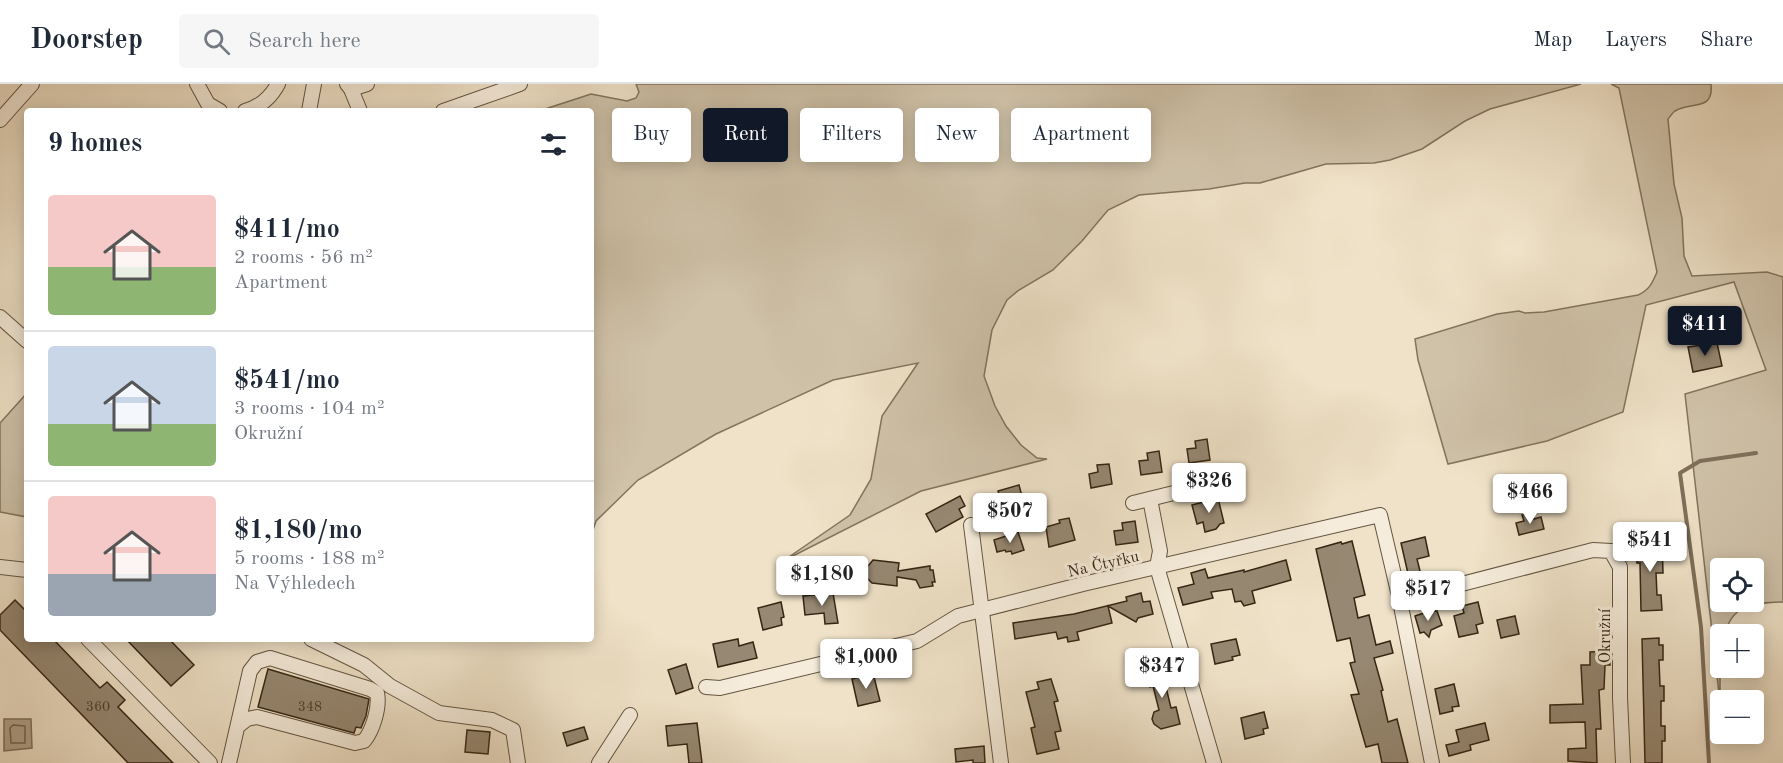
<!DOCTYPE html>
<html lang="en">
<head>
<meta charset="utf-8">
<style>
	:root { --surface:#fff; --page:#f6f6f7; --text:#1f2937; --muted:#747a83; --line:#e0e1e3; --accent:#111827 }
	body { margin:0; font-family:"Old Standard TT",serif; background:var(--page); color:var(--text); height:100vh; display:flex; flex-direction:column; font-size:22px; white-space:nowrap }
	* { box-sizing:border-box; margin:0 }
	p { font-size:20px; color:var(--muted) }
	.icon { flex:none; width:33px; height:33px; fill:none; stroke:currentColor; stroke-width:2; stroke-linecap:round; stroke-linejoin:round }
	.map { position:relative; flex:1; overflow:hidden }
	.details { position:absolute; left:24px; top:24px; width:570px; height:534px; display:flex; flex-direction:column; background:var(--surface); border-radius:6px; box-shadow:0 3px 15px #0003 }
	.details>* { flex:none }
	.banner { position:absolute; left:612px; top:24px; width:570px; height:54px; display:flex; gap:12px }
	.controls { position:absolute; left:1710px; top:474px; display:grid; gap:12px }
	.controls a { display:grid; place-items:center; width:54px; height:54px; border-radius:6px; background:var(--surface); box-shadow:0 3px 15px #0003; font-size:30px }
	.price { position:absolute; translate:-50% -51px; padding:0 14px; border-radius:6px; background:#fff; color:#222; font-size:20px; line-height:39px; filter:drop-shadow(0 2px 3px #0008) }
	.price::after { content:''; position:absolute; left:50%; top:36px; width:18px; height:14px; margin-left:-9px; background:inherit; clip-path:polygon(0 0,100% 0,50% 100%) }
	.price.selected { background:var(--accent); color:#fff }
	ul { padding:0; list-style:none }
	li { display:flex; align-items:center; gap:18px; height:150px; padding:0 24px }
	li+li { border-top:2px solid var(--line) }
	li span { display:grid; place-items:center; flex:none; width:168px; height:120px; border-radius:6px; color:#555 }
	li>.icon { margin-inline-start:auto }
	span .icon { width:72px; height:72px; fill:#fffc; stroke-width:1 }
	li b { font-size:26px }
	h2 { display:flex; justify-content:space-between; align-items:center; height:72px; padding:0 24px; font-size:26px }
	.pill { padding:0 21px; border-radius:6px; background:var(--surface); box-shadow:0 3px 15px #0003; font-size:21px; line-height:54px }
	.pill.selected { background:var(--accent); color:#fff }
	header { display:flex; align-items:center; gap:36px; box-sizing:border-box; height:84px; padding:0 30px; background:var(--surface); border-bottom:2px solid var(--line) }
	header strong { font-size:28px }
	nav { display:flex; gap:33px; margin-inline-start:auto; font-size:21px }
	.search { width:420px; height:54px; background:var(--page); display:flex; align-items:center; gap:15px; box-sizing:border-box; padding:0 21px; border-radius:6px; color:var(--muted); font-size:22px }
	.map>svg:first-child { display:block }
	.green { fill:#cfc2a9; stroke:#82745e; stroke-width:1.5; fill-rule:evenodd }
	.water { fill:#b0a28b; stroke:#7f705b; stroke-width:1.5 }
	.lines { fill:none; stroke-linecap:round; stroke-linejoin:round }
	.shore { stroke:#726450; stroke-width:1.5 }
	.stream { stroke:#7f705b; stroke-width:4 }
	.building { fill:#968872; stroke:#352614; stroke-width:1.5 }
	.minor-casing { stroke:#645541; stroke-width:16 }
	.minor { stroke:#f5ecdb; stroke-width:14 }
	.labels { text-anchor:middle; stroke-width:6; stroke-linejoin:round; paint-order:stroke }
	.number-label { font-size:14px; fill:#4d3e2c }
	.street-label { font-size:16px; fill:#352614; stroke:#f5ecdb }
</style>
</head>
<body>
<header>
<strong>Doorstep</strong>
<div class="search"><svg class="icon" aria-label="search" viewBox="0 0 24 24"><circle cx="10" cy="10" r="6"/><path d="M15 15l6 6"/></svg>Search here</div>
<nav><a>Map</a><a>Layers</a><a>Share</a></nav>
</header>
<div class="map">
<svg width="1783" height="679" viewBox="0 0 1783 679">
	<rect width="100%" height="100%" fill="#efe2c8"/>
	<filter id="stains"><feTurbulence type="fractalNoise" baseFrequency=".00333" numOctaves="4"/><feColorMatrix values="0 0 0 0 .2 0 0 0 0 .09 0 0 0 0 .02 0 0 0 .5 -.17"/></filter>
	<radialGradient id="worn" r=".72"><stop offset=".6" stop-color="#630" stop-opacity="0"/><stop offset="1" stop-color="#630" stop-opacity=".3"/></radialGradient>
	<g class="green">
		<path d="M636,0h945l-91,25 -25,12 -43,28 -32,11 -16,3 -48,1 -66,19h-15l-36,6 -70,6 -31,15 -26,31 -29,29 -34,20 -12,10 -15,30 -8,46 11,30 11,20 15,19 16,13 10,1 -126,32 -138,70 67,-46 21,-36 11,-63 36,-53 -85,17 -117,54 -78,46 -42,41 -5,15v-425h-52l52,-17 36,7 9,-3 3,-6z"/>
		<path d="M1611,0h100c3,28 -20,17 -36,27 -3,2 -5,6 -7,8l6,65 8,34 2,38 8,20 75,-4 16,5v325c-27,1 -51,1 -58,32h-5v68l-35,-308 81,-24 -32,-88 -88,23 -23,107 -76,29 -99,23 -30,-104 -3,-21 82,-25 22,-3 6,2 19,-1 94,-17c11,-5 14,-11 19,-23l-38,-184zM1754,484v34h-34v-34z"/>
		<path d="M27,309v124l-27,-5v-89z"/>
	</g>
	<path class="water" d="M4,635h27l1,29 -28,3z"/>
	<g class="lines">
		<path class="shore" d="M13,641l12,1v17h-14l-1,-15z"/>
		<path class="stream" d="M1709,679l-8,-136 -21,-154 20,-12 56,-8"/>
	</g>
	<g class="building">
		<path d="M1717,259l5,23 -29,6 -5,-25z"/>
		<path d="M1207,355l3,21 -21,3 -2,-14 9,-1 -1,-7z"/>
		<path d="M1159,367l3,21 -21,3 -2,-14 9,-1 -1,-7z"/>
		<path d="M1109,380l3,20 -21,4 -2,-14 9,-2 -1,-7z"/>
		<path d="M1019,401l6,23 -21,6 -2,-7 -2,1 -3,-10 3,-1 -2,-6z"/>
		<path d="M960,412l5,10 -6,3 4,8 -27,15 -10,-18z"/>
		<path d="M1218,414l6,25 -4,1 -4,5 -11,3 -2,-10 -6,2 -5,-19z"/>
		<path d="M1532,429l2,6 7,-2 3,12 -25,6 -3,-12 8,-2 -2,-6z"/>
		<path d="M1069,434l6,22 -26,7 -3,-20 14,-4 -1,-3z"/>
		<path d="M1135,437l3,21 -22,3 -2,-14 9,-1 -1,-7z"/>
		<path d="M1018,448l6,18 -12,4 -1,-3 -5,1 -1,-2 -8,2 -3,-12z"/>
		<path d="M1425,453l4,19 -12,3 4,16 -12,3 -8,-35z"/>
		<path d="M1662,455l1,34h-7l1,22h4l1,15 -21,1 -1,-48h-3v-16h3v-7z"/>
		<path d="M1352,457l13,54 -11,3 4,20 11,-3 7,30 14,-4 3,12 -19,5 9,32 -2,1 7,31 9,-3 11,44h-26l-4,-19 -12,3 -15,-52 8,-1 -9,-31 5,-1 -5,-24 -13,3 -21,-92 25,-7 1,2z"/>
		<path d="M873,476l26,3 -1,8 32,-5v4h3l2,12h-3l1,4 -13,2 -4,-8 -19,-3v9l-25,-3 -7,-7 -1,-5z"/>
		<path d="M1286,476l5,20 -39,11 3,12 -11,3 -3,-5 -6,1 -3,-13 -21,3 2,6 -30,7 -5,-17 16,-4 -3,-11 14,-4 3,9 36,-8v2z"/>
		<path d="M833,509l5,30 -13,1 -1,-11 -19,2 -2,-19z"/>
		<path d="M1141,509l2,9 7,-1 3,13 -15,4 -2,4 -28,-16 4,17 -35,9 2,8 -11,2 -1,-5 -9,2 -2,-7 -41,7 -2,-16 61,-9 53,-13 -1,-4z"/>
		<path d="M15,516l12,12v27h26l47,49 7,-6 18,18 -7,7 55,56h-45l-16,-17 -112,-116v-15z"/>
		<path d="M781,518l3,15 -3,1 1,7 -19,5 -5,-22z"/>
		<path d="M1478,518l5,21 -7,2 2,8 -19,4 -5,-21 10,-3 -2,-7z"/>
		<path d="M1430,527h7l5,14 -11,5 -2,7 -5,-5 -4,1 -5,-17z"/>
		<path d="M1515,532l4,18 -18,4 -4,-18z"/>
		<path d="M1659,554v7h4v15h-4l1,26h4v15h-3v25h4v15h-3v22h-17l-3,-124z"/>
		<path d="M126,555h43l25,26 -23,21z"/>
		<path d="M738,555l1,7 14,-4 4,16 -39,9 -5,-23z"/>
		<path d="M1236,555l4,16 -8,2 1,3 -18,4 -4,-20z"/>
		<path d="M1609,567l1,14h-5l-1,24 -5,1 2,39h-5l1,34 -29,-2v-12l18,-1 -1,-26 -35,1v-18l33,-1 -2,-39h9v-13z"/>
		<path d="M686,580l7,24 -17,6 -8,-24z"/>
		<path d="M1163,581l4,17 -2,1 6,25 5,-1 4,17 -19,5 -7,-5 -2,-5 2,-7 5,-2 -6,-24 -3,1 -5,-18z"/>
		<path d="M268,585l101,30 -3,17 -5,12 -5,-1 -2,6 -96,-26z"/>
		<path d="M873,589l7,28 -22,5 -6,-27z"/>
		<path d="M1051,595l7,22 -4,1 7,29 -6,1 4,17 -22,5 -6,-26 4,-1 -9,-35 13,-3 -2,-7z"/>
		<path d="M1454,600l5,22 -7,1 1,4 -13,3 -5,-25z"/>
		<path d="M1264,628l4,16 -5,1 1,5 -19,5 -4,-21z"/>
		<path d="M697,639l5,40h-13l-2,-19 -19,2 -2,-20z"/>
		<path d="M1485,639l4,17 -19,5 1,5 -22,6 -3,-11 13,-3 -3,-12z"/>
		<path d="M584,643l4,12 -21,7 -4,-13z"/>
		<path d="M467,646l23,2 -2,22 -23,-2z"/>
		<path d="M984,662l1,17h-12v-3l-17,2 -1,-13z"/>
	</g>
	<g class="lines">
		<defs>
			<g id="minor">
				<path d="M197,0l11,20 12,7"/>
				<path d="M347,0l4,5 9,22"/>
				<path d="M351,5l16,-5"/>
				<path d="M245,27c15,-4 26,-14 33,-27"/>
				<path d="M309,27l5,-27"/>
				<path d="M443,27l77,-27"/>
				<path d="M0,36l32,-36"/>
				<path d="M0,233l27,24"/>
				<path d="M1150,415l10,52 -3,16 57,196"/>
				<path d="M1133,419l53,-13"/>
				<path d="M971,441l30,238"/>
				<path d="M0,483l27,3"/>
				<path d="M1400,516l193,-50 18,1 9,16v131l3,65"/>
				<path d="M88,555l122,124"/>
				<path d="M311,555l53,26 26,21 49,27 53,7 21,10 5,33"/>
				<path d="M706,603l14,1 197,-47 41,-25 125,-32 297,-69 19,81 33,167"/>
				<path d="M229,679l21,-92 7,-9 13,-4 100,31 7,4c3,14 -4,37 -13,48l-9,2 -98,-26 -10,2 -9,7"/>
				<path d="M599,679l31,-48"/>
			</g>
		</defs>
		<use href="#minor" class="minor-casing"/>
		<use href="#minor" class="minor"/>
	</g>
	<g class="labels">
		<g class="number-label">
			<text x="98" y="627">360</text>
			<text x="310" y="627">348</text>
		</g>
		<g class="street-label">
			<text transform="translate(1103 479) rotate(-13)" y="6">Na Čtyřku</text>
			<text transform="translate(1604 552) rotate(-90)" y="6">Okružní</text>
		</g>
	</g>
	<rect width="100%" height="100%" filter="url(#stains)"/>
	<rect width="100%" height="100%" fill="url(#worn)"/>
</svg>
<div class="controls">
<a><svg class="icon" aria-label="locate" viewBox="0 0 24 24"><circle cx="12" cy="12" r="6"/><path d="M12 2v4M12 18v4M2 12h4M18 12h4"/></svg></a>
<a>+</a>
<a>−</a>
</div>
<b class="price selected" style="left:1705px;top:273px">$411</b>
<b class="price" style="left:1209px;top:430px">$326</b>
<b class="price" style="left:1530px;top:441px">$466</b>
<b class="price" style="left:1010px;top:460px">$507</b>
<b class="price" style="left:1650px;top:489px">$541</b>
<b class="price" style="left:822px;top:523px">$1,180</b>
<b class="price" style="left:1428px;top:538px">$517</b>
<b class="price" style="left:866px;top:606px">$1,000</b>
<b class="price" style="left:1162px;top:615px">$347</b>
<div class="banner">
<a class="pill">Buy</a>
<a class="pill selected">Rent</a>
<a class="pill">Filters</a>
<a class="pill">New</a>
<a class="pill">Apartment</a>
</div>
<section class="details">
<h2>9 homes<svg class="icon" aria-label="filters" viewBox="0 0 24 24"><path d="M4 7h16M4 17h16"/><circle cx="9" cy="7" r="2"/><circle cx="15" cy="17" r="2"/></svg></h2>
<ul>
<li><span style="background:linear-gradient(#f6c9c9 60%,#8fb573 0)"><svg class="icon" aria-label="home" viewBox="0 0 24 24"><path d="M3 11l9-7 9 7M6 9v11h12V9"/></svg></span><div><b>$411/mo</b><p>2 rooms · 56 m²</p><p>Apartment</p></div></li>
<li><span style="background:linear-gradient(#c9d6e8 65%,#8fb573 0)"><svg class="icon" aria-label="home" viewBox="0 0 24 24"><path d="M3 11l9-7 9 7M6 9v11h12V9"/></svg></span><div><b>$541/mo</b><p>3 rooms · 104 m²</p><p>Okružní</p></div></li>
<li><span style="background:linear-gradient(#f6c9c9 65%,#9aa5b1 0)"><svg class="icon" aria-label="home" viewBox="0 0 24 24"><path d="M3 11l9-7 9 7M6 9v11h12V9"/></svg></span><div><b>$1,180/mo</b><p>5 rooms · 188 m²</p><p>Na Výhledech</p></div></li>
</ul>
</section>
</div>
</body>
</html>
